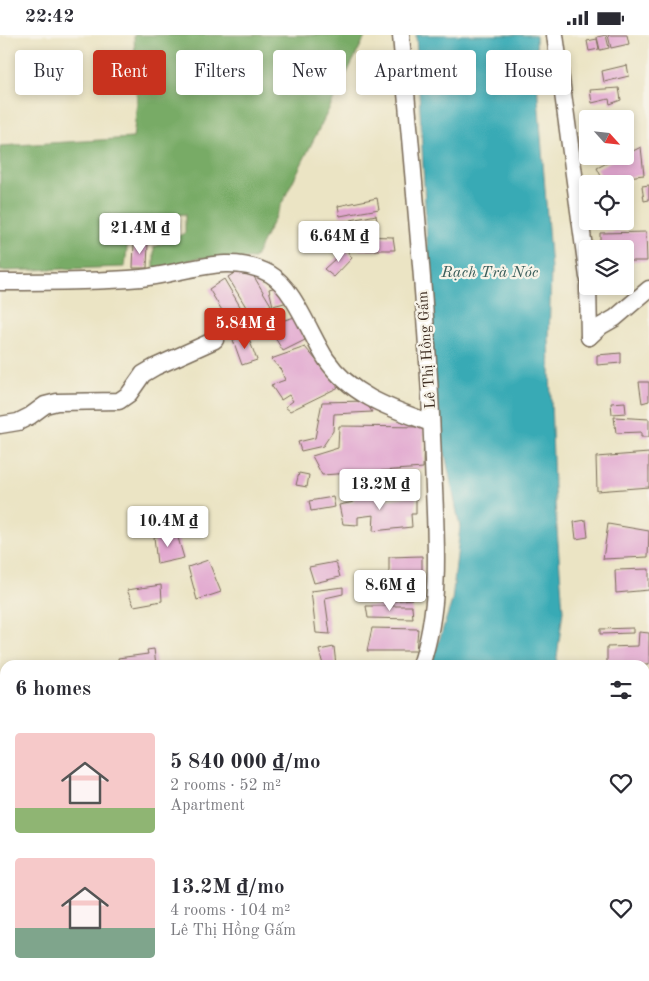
<!DOCTYPE html>
<html lang="en">
<head>
<meta charset="utf-8">
<style>
	:root { --surface:#fff; --page:#f2f2f3; --text:#2b2b33; --muted:#7c7c81; --accent:#c8321e }
	body { margin:0; font-family:"Old Standard TT",serif; background:var(--page); color:var(--text); height:100vh; display:flex; flex-direction:column; font-size:19px; white-space:nowrap }
	* { box-sizing:border-box; margin:0 }
	p { font-size:16px; color:var(--muted) }
	.icon { flex:none; width:28px; height:28px; fill:none; stroke:currentColor; stroke-width:2; stroke-linecap:round; stroke-linejoin:round }
	.map { position:relative; flex:1; overflow:hidden }
	.drawer { position:absolute; left:0px; top:625px; width:650px; height:321px; display:flex; flex-direction:column; background:var(--surface); border-radius:15px 15px 0 0; box-shadow:0 2px 8px #0003 }
	.drawer>* { flex:none }
	.hud { position:absolute; left:15px; top:15px; width:620px; height:45px; display:flex; gap:10px }
	.needle { width:32px; rotate:117deg }
	.fabs { position:absolute; left:579px; top:75px; display:grid; gap:10px }
	.fabs a { display:grid; place-items:center; width:55px; height:55px; border-radius:5px; background:var(--surface); box-shadow:0 2px 8px #0003; font-size:25px }
	.price { position:absolute; translate:-50% -42px; padding:0 11px; border-radius:5px; background:#fff; color:#222; font-size:16px; line-height:32px; filter:drop-shadow(0 1px 2px #0008) }
	.price::after { content:''; position:absolute; left:50%; top:30px; width:15px; height:11px; margin-left:-8px; background:inherit; clip-path:polygon(0 0,100% 0,50% 100%) }
	.price.on { background:var(--accent); color:#fff }
	ul { padding:0; list-style:none }
	li { display:flex; align-items:center; gap:15px; height:125px; padding:0 15px }
	li span { display:grid; place-items:center; flex:none; width:140px; height:100px; border-radius:5px; color:#555 }
	li>.icon { margin-inline-start:auto }
	span .icon { width:60px; height:60px; fill:#fffc; stroke-width:1 }
	li b { font-size:21px }
	h2 { display:flex; justify-content:space-between; align-items:center; height:60px; padding:0 15px; font-size:21px }
	.chip { padding:0 18px; border-radius:5px; background:var(--surface); box-shadow:0 2px 8px #0003; font-size:18px; line-height:45px }
	.chip.on { background:var(--accent); color:#fff }
	.status { display:flex; justify-content:space-between; align-items:center; height:35px; padding:0 25px; background:var(--surface); direction:ltr }
	.status svg { height:14px; fill:currentColor }
	.map>svg:first-child { display:block }
	.forest { fill:#78ab66; stroke:#5a6a42 }
	.water { fill:#39aab5; stroke:#3a6a6a }
	.lines { fill:none; stroke-linecap:round; stroke-linejoin:round }
	.river { stroke:#39aab5; stroke-width:29 }
	.building { fill:#e1a6cf }
	.street-casing { stroke:#796b58; stroke-width:19 }
	.street { stroke:#fff; stroke-width:16 }
	.labels { text-anchor:middle; stroke-width:4.5; stroke-linejoin:round; paint-order:stroke }
	.street-label { font-size:15px; fill:#3b2a1e; stroke:#f7f3e8 }
	.water-label { font-size:16px; font-style:italic; fill:#3a5d5a; stroke:#f7f3e8 }
</style>
</head>
<body>
<div class="status"><b>22:42</b><svg viewBox="0 0 49 12"><path d="M0 12V9h3v3zM5 12V6h3v6zM10 12V3h3v9zM15 12V0h3v12zM26 1h20v11H26zM47 4h2v5h-2z"/></svg></div>
<div class="map">
<svg width="649" height="946" viewBox="0 0 649 946">
	<rect width="100%" height="100%" fill="#f7f3e8"/>
	<filter id="ink" filterUnits="userSpaceOnUse"><feTurbulence type="fractalNoise" baseFrequency=".02" numOctaves="2"/><feDisplacementMap in="SourceGraphic" scale="10" xChannelSelector="R" yChannelSelector="G"/><feConvolveMatrix kernelMatrix="1 2 1 2 8 2 1 2 1" color-interpolation-filters="sRGB"/></filter>
	<filter id="wash" filterUnits="userSpaceOnUse"><feTurbulence type="fractalNoise" baseFrequency=".0096" numOctaves="4" result="noise"/><feDisplacementMap in="SourceGraphic" scale="20" xChannelSelector="R" yChannelSelector="G"/><feGaussianBlur stdDeviation="1.12" result="paint"/><feColorMatrix in="noise" values="0 0 0 0 0 0 0 0 0 0 0 0 0 0 0 0 0 1.4 0 .05"/><feComposite in="paint" operator="in"/></filter>
	<g filter="url(#wash)">
		<rect width="100%" height="100%" fill="#ebe4c4"/>
		<path class="forest" d="M134,0h232l-112,224 -56,-1 -44,12v-23l31,-14v-19l-55,6 -5,47 -125,4v-125l133,-8 4,-33z"/>
		<g class="water">
			<path d="M416,0h120l2,61 13,173 -2,71 5,148 9,123 -7,54h-125l21,-64 8,-74 -24,-117z"/>
			<path d="M428,941h116l1,5h-113l-4,-3z"/>
		</g>
		<g class="lines">
			<path class="river" d="M550,941v5"/>
		</g>
		<g id="blocks">
			<g class="building">
				<path d="M606,0l3,13 -9,2 -3,-13z"/>
				<path d="M608,0h19l2,9 -18,4z"/>
				<path d="M597,4l2,10 -10,2 -2,-10z"/>
				<path d="M627,30l2,11 -25,6 -2,-11z"/>
				<path d="M619,53l2,12 -11,4 -1,-5 -17,4 -2,-13z"/>
				<path d="M629,81l1,18h-5v-15h-28v-2z"/>
				<path d="M641,112l3,28 -41,5 -6,-12 24,-12h4v-1z"/>
				<path d="M649,150v15l-5,1 -2,-15z"/>
				<path d="M377,163l2,11 -39,7 -2,-10z"/>
				<path d="M376,180l2,13 -26,3 -1,-11z"/>
				<path d="M176,183l2,12 -38,6 -2,-13z"/>
				<path d="M646,197l1,29h-22v-12h-25v-16z"/>
				<path d="M359,201l34,1 2,13h-36z"/>
				<path d="M134,207l14,1 -1,25h-14z"/>
				<path d="M346,214l6,9 -18,19 -10,-8z"/>
				<path d="M247,230l24,40 -19,12 -24,-40z"/>
				<path d="M224,244l17,29 -15,9 -17,-28z"/>
				<path d="M284,250l4,17 -15,4 -4,-17z"/>
				<path d="M295,282l10,23 -22,11 -9,-15 -13,2 -5,-10z"/>
				<path d="M247,299l10,26 -15,5 -9,-25z"/>
				<path d="M305,312l34,40 -49,24 -5,-4 8,-6 -4,-6 -8,5 -10,-15 14,-5 -4,-10 -10,-11z"/>
				<path d="M621,318v10l-24,2v-10z"/>
				<path d="M639,347h10v19l-7,2z"/>
				<path d="M365,366l7,11 -38,2 -1,17 -10,15 -22,5 -3,-9 17,-4 7,-36z"/>
				<path d="M625,367l1,11 -14,1 -1,-11z"/>
				<path d="M614,382l35,2v18h-8v-5l-25,1z"/>
				<path d="M339,391l85,1 -1,41 -101,7 -10,-19 26,-8z"/>
				<path d="M649,418v34l-52,4 -1,-34z"/>
				<path d="M299,438l10,2 -2,12 -11,-2z"/>
				<path d="M388,457l-1,8 29,-5v19h-5l1,13 -39,4 1,-16 -16,2v8l-15,-1 -4,-19 15,-3v-8z"/>
				<path d="M333,462l2,10 -24,4 -2,-10z"/>
				<path d="M586,485l2,17 -12,2 -2,-17z"/>
				<path d="M608,489l41,7 -1,26 -45,2z"/>
				<path d="M176,496l8,27 -27,6 -3,-27z"/>
				<path d="M422,521v32h-7v-11h-26v-20z"/>
				<path d="M208,525l13,32 -24,8 -9,-33z"/>
				<path d="M336,527l4,15 -26,6 -5,-16z"/>
				<path d="M649,534v21l-33,3 -1,-23z"/>
				<path d="M161,550l1,16 -28,5 -7,-16z"/>
				<path d="M343,552v7l-18,4 5,36 -14,-1 -5,-42z"/>
				<path d="M411,554l1,10 -19,2 -1,-9z"/>
				<path d="M366,571h46l1,13 -45,-1z"/>
				<path d="M372,593l46,1 -2,22h-49z"/>
				<path d="M633,593v5l-33,1v-5z"/>
				<path d="M639,597l10,1v32h-42v-18l31,-1z"/>
				<path d="M334,612l2,18h-13l-4,-15z"/>
				<path d="M154,614l2,16h-9v-2l-28,2 -1,-7 30,-4 -1,-4z"/>
				<path d="M645,660h4v39l-4,1z"/>
				<rect x="645" y="723" width="4" height="25"/>
				<rect x="645" y="768" width="4" height="37"/>
				<rect x="645" y="809" width="4" height="54"/>
				<rect x="645" y="889" width="4" height="18"/>
				<path d="M176,941h7l1,5h-25z"/>
				<path d="M194,941h27l1,5h-27z"/>
				<path d="M326,941h24l-1,5h-23z"/>
				<rect x="361" y="941" width="31" height="5"/>
				<rect x="393" y="941" width="22" height="5"/>
			</g>
		</g>
	</g>
	<g filter="url(#ink)">
		<use href="#blocks" fill-opacity="0" stroke="#796b58" stroke-width="1"/>
		<g class="lines">
			<defs>
				<g id="street">
					<path d="M401,0c12,142 27,284 32,427 2,67 10,139 -12,203"/>
					<path d="M555,0l33,242"/>
					<path d="M0,247c47,0 94,0 141,-4 43,-4 88,-27 129,-4 23,13 41,62 56,85 25,37 66,50 105,64"/>
					<path d="M588,251l1,51"/>
					<path d="M589,302l12,-11 14,-8 34,-29"/>
					<path d="M0,390l18,-3 12,-6 15,-11 12,-3 62,-1 10,-7 14,-20 12,-7 60,-27"/>
					<path d="M0,662l5,-1"/>
					<path d="M645,929l4,-1"/>
					<path d="M422,941l1,5"/>
				</g>
			</defs>
			<use href="#street" class="street-casing"/>
			<use href="#street" class="street"/>
		</g>
	</g>
	<g class="labels">
		<g class="street-label">
			<text transform="translate(426 315) rotate(-94)" y="5">Lê Thị Hồng Gấm</text>
		</g>
		<g class="water-label">
			<text x="490" y="242">Rạch Trà Nóc</text>
		</g>
	</g>
</svg>
<div class="fabs">
<a><svg class="needle" viewBox="-14 -14 28 28"><path d="M0-13l5 13h-10z" fill="#e53935"/><path d="M0 13l5-13h-10z" fill="#7c7c81"/></svg></a>
<a><svg class="icon" aria-label="locate" viewBox="0 0 24 24"><circle cx="12" cy="12" r="6"/><path d="M12 2v4M12 18v4M2 12h4M18 12h4"/></svg></a>
<a><svg class="icon" aria-label="layers" viewBox="0 0 24 24"><path d="M12 4l9 5-9 5-9-5zM3 14l9 5 9-5"/></svg></a>
</div>
<b class="price" style="left:140px;top:220px">21.4M ₫</b>
<b class="price" style="left:339px;top:228px">6.64M ₫</b>
<b class="price on" style="left:245px;top:315px">5.84M ₫</b>
<b class="price" style="left:380px;top:476px">13.2M ₫</b>
<b class="price" style="left:168px;top:513px">10.4M ₫</b>
<b class="price" style="left:390px;top:577px">8.6M ₫</b>
<div class="hud">
<a class="chip">Buy</a>
<a class="chip on">Rent</a>
<a class="chip">Filters</a>
<a class="chip">New</a>
<a class="chip">Apartment</a>
<a class="chip">House</a>
</div>
<section class="drawer">
<h2>6 homes<svg class="icon" aria-label="filters" viewBox="0 0 24 24"><path d="M4 7h16M4 17h16"/><circle cx="9" cy="7" r="2"/><circle cx="15" cy="17" r="2"/></svg></h2>
<ul>
<li><span style="background:linear-gradient(#f6c9c9 75%,#8fb573 0)"><svg class="icon" aria-label="home" viewBox="0 0 24 24"><path d="M3 11l9-7 9 7M6 9v11h12V9"/></svg></span><div><b>5 840 000 ₫/mo</b><p>2 rooms · 52 m²</p><p>Apartment</p></div><svg class="icon" aria-label="heart" viewBox="0 0 24 24"><path d="M12 20l-8-8c-3-5 5-10 8-4 3-6 11-1 8 4z"/></svg></li>
<li><span style="background:linear-gradient(#f6c9c9 70%,#7fa58c 0)"><svg class="icon" aria-label="home" viewBox="0 0 24 24"><path d="M3 11l9-7 9 7M6 9v11h12V9"/></svg></span><div><b>13.2M ₫/mo</b><p>4 rooms · 104 m²</p><p>Lê Thị Hồng Gấm</p></div><svg class="icon" aria-label="heart" viewBox="0 0 24 24"><path d="M12 20l-8-8c-3-5 5-10 8-4 3-6 11-1 8 4z"/></svg></li>
</ul>
</section>
</div>
</body>
</html>
